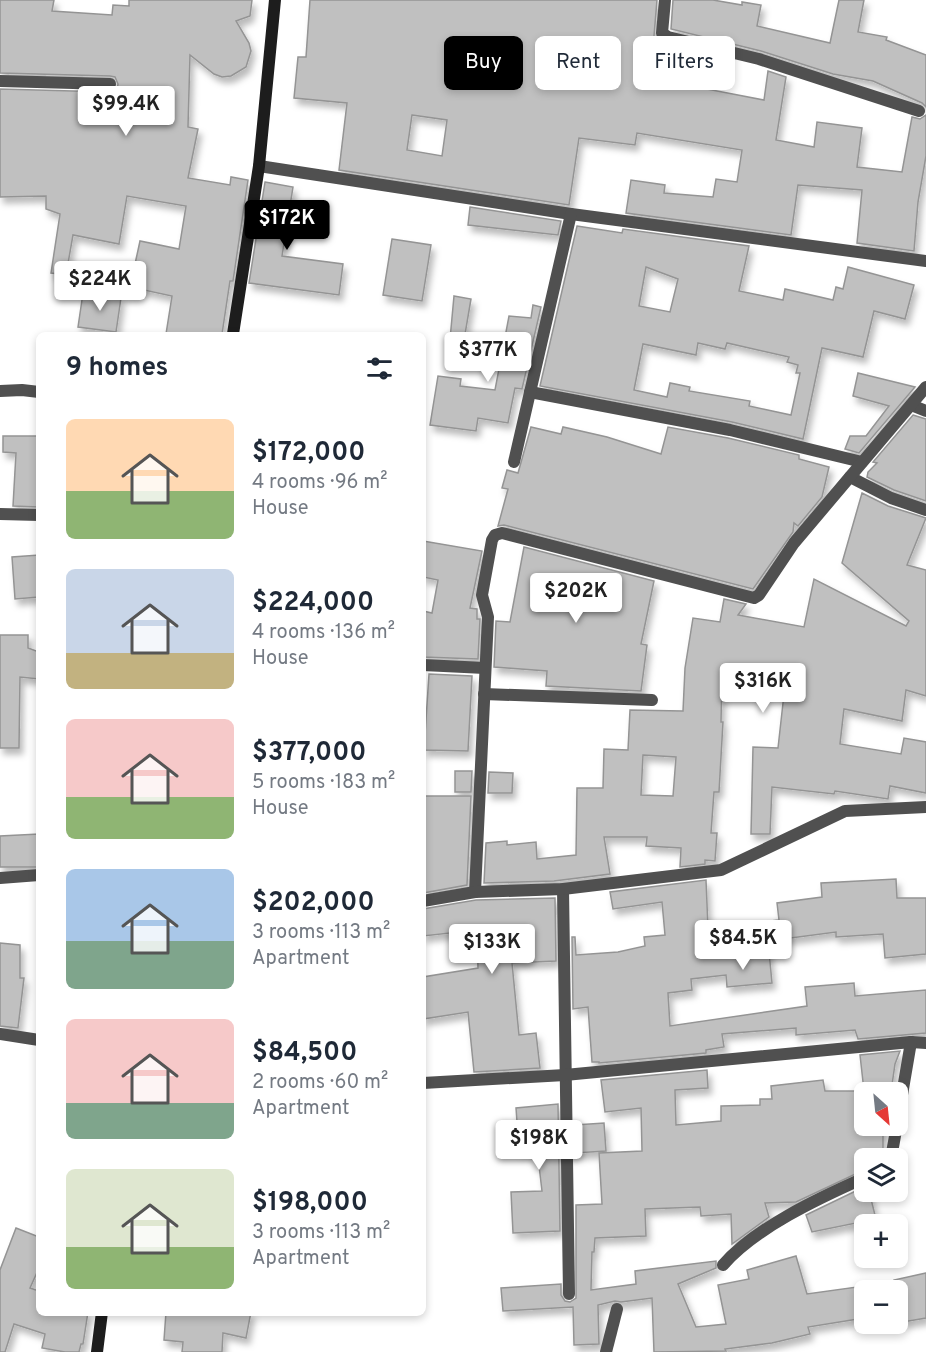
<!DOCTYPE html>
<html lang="en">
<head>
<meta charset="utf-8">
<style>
	:root { --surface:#fff; --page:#f6f6f7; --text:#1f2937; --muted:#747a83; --accent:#000 }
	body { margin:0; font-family:Overpass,sans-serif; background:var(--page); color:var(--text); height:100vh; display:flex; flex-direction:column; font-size:22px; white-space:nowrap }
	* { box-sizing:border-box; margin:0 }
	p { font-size:20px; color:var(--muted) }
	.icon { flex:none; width:33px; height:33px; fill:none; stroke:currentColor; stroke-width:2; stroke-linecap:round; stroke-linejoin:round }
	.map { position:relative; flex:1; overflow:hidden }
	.details { position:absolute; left:36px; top:332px; width:390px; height:984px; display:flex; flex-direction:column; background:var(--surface); border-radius:9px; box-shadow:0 3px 9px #0003 }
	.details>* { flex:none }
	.hud { position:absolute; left:444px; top:36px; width:392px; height:54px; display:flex; gap:12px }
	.needle { width:39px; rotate:153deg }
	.tools { position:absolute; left:854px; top:1082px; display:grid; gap:12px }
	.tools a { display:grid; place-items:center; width:54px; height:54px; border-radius:9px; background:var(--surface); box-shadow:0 3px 9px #0003; font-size:30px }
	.price { position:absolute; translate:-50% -51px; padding:0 14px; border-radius:6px; background:#fff; color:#222; font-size:20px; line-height:39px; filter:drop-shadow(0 2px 3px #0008) }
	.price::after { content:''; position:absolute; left:50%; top:36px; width:18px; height:14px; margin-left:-9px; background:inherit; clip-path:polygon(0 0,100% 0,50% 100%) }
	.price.current { background:var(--accent); color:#fff }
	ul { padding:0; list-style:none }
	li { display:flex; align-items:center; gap:18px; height:150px; padding:0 30px }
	li span { display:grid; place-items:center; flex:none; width:168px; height:120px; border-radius:9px; color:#555 }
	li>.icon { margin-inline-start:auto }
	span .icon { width:72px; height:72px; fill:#fffc; stroke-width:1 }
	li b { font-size:26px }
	h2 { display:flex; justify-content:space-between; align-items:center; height:72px; padding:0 30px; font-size:26px }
	.pill { padding:0 21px; border-radius:9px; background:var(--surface); box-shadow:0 3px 9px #0003; font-size:21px; line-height:54px }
	.pill.current { background:var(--accent); color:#fff }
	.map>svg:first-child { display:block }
	.building { fill:#c0c0c0; stroke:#949494; stroke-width:1.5; fill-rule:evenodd; filter:url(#shadow) }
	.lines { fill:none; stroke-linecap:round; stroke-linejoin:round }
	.street { stroke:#505050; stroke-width:12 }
	.secondary { stroke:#1d1d1d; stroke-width:12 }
</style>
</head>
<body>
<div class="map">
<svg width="926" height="1352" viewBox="0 0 926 1352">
	<defs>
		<filter id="shadow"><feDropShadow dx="3.5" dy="6" stdDeviation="3" flood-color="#0004"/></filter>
	</defs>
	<rect width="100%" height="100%" fill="#fff"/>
	<g class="building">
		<path d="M0,0h54l-2,11 60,4 1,-10 16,1v-6h123l-2,16 -14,5 13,22 2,8 -5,16 -15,9 -9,1 -8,-3 -24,-19 -2,72 10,2 -10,49 42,7 1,-8 17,3 -15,101h-3l-8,53h-56l6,-38 -42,-9 10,-46 39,8 7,-43 -59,-10 -8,48 -46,-9 -7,40 -15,-2 9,-59 -14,-5v-13l-46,1v-108l110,3 7,-3 1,-5 -3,-7 -5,-1 -110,-3z"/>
		<path d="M310,0h347l-3,36 12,9 28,7 -5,27 3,1 -1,6 73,14 4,-29 18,6 -10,63 38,7 3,-25 45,6 -5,39 45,5 10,-55 8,2 6,-4v41l-8,46 -4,49 -57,-8 5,-53 -64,-5 -7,50 -165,-22 5,-33 34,5 -1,8 49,4 3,-18 21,3 5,-32 -105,-17 -2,12 -56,-7 -10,67 -230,-35 8,-67 -53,-5 4,-41h8zM412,115l35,5 -5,36 -35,-6z"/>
		<path d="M673,0h40l29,5v-3l19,3 -4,21 73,17 9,-43h25l-6,32 29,5 -1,3 40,15v52l-4,-4 -49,-22 -40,-7 -72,-23 -90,-22z"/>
		<path d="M265,182l28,5 -11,69 61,8 -4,31 -90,-12z"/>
		<path d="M470,207l91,14 -3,14 -90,-10z"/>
		<path d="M577,226l45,7 1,-4 126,17 -10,45 44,9 2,-11 48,11 3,-13 7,2 5,-22 66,18 -9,34 -31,-8 -11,46 -41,-9 -19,91 -71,-17 -192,-36zM646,267l32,12 -8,33 -31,-6zM698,343l27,6 2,-6 62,14 -2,5 11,3 -2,8h4l-9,42 -42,-9 1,-5 -61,-10 1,-4 -20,-4 -3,14 -33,-7 9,-46 53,11z"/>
		<path d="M392,239l39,6 -9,56 -39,-6z"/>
		<path d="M83,293l38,5 -5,34 -38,-5z"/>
		<path d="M454,296l17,3 -9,53 -13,-2z"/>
		<path d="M533,305l8,2 -19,82 -7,-1 -7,35 -30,-5 -2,13 -46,-6 8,-49 23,3 -1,7 35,4 14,-74 22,2z"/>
		<path d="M858,373l57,14 -56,66 -14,-4 5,-13h16l23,-30 -36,-10z"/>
		<path d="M913,415l13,4v82l-32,-11 -27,-13 1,-5 9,-9 -4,-1z"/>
		<path d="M531,427l30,7 2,-7 44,10 54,17 7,-27 60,11 71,17v4l30,8 -7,30 -24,29 -4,-3 -1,9 -40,57 -249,-64 -6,1 10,-37 -6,-1 5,-18 11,3z"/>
		<path d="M3,436h36v71l-26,-1 3,-53 -13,-1z"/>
		<path d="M862,493l26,13 38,12 -19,47 19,5v126l-20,-6 -4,31 -58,-12 -4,35 61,10 3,-16 22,4v51l-36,-7 -2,13 -53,-8 -1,3 -62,-7 -2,47h-19l2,-87 25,1 7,-63 -63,-5 -1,42h2l-4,70h-5l-3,41h6l-2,28 -10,-1v4l-25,3 1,-19 -35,-2 1,-9h-43l6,37 -56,7 -70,2 2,-40 21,-2v4l29,-3 1,17 39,-4 1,-67h26l1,-39 24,1 2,-40 53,1 2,-43 8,-50 27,4 4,-23 22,5 -8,11 66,12 10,-48 92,47 3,-5 -67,-58zM643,755l33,2 -3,39 -32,-1z"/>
		<path d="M423,541l59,10 -12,57 7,1v10h3l-2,40 -55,-2v-46l9,2 6,-33 -15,-3z"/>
		<path d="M524,547l130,34 -13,63 6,1 -6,46 -95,-5 1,-15 -53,-4 2,-46 14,1z"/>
		<path d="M39,555v42l-24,2 -3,-42z"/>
		<path d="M0,635h28v13l11,4v27l-19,-2 -1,71h-19z"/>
		<path d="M429,674l43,2 -4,75 -44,-1z"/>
		<path d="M455,771h17l-1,21h-16z"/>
		<path d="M489,772l24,1 -1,20h-24z"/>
		<path d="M423,796h48l-4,89 -44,8z"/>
		<path d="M39,834v33h-39v-31z"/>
		<path d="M896,879l1,19h29v56l-41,4 -2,-24 -47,3v-5l-68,9 4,42 -45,4 -1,-12 -35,4 1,11 -24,3 2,33 137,-20 -2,-19 49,-4 1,13 71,-6v43l-68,6 -3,-9 -59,5v-7l-74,6 2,13 -18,3v3l-107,10v-1h-7l-4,-55 -15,2 -1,-72h3l1,18 42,-3 27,-6 -1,-9 21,-2 -3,-33 -49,7 -3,-17 96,-12 2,48 71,-8 -2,-17 45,-6 -1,-14z"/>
		<path d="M555,898l1,63 -44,2 7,72 17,-2 4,35 -66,4 -6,-60 -45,7v-42l55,-9 -1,-38 -54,6v-27l53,-9z"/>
		<path d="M0,943l20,2v33h4l-6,50 -18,-2z"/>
		<path d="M900,1051l-5,13 -4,28h-27v33h19v33h-19v12l-68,32 -31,1 4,14 -37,27 -1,-30 -30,2 -1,-9 -55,2 1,27 -51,2 -1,14h-2l-1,38 45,-6 -1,-13 81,-10v7l-38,16 18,43 30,-3 -8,-39 31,-6 -2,-9 49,-14 11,38 57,-8v32l-56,9 2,7 -38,9 -47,6 1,2 -72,1 -2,-54 -31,4 -6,-1 -17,4 1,39 -25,1 -1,-38 -70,4 -2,-23 60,-4v11l4,6 5,1 6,-4v-93l26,-1 -3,-51 43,-2 -1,-43 -36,4 -4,-32 106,-10 1,18 -33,2 1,35 45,-4v-15l39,-1v-6h12l-1,-13 52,-6 2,11h39l-4,-36z"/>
		<path d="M558,1104l2,127 -47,2 -2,-41 31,-1 -5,-42 -18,1 -3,-42z"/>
		<path d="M604,1123l2,28 -31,2v-28z"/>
		<path d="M864,1187v4h5l7,28 -64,13 -6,-17z"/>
		<path d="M16,1228l23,9v31l-9,20 9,3v21h49l-5,32h-2l-2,8h-14l-23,-4 3,-14 -31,-10 -9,28h-5v-82z"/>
		<path d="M926,1273v45l-23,4 -9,-42z"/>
		<path d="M166,1312h85l-5,26 -23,-5 -1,19h-40l1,-10 -19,-2z"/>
	</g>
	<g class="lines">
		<g class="street">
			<path d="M665,0l-3,33 6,4 91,22 160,52"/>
			<path d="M0,81l110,3"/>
			<path d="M259,166l312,48 355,47"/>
			<path d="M0,391l22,-1 17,2"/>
			<path d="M530,392l200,38 132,32"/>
			<path d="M911,405l15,6"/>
			<path d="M514,462l57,-248"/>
			<path d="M850,477l41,21 35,12"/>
			<path d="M0,514l39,1"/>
			<path d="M423,665l62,3"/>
			<path d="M484,694l168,6"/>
			<path d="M0,878l39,-3"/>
			<path d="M563,889l6,405"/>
			<path d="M475,892l13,-275 -6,-22 10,-55 3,-5 7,-2 252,65 5,-3 35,-52 132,-156"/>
			<path d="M423,901l52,-9 88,-3 158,-19 124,-59 81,-4"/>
			<path d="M0,1034l39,6"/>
			<path d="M423,1083l142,-8 346,-33 15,1"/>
			<path d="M897,1124l14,-82"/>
			<path d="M891,1158l6,-33"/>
			<path d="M723,1265c32,-37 96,-67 141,-87"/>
			<path d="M606,1352l11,-43"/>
		</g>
		<g class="secondary">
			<path d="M233,334l26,-168 16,-166"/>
			<path d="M97,1352l5,-40"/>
		</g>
	</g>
</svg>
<div class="tools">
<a><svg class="needle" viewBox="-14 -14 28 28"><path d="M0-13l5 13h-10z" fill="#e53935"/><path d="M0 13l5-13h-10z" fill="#747a83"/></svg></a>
<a><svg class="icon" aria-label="layers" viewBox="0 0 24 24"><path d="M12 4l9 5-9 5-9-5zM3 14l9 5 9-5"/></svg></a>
<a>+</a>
<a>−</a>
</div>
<b class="price" style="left:126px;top:137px">$99.4K</b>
<b class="price current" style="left:287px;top:251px">$172K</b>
<b class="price" style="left:100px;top:312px">$224K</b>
<b class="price" style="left:488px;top:383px">$377K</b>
<b class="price" style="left:576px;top:624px">$202K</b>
<b class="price" style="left:763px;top:714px">$316K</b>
<b class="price" style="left:743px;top:971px">$84.5K</b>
<b class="price" style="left:492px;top:975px">$133K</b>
<b class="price" style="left:539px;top:1171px">$198K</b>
<div class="hud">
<a class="pill current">Buy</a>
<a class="pill">Rent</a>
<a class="pill">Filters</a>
</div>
<section class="details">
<h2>9 homes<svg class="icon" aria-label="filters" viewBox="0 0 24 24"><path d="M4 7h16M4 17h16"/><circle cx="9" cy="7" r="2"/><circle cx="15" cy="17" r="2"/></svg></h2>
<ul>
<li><span style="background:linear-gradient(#ffd9b3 60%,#8fb573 0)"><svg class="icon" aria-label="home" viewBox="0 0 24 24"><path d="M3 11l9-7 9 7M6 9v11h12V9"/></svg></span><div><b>$172,000</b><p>4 rooms · 96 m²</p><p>House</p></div></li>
<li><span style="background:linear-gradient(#c9d6e8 70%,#c2b280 0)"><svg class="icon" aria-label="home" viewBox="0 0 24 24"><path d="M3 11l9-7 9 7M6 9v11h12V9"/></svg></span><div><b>$224,000</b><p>4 rooms · 136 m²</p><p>House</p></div></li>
<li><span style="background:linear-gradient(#f6c9c9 65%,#8fb573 0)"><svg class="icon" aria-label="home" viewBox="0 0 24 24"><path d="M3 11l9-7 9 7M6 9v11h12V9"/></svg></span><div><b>$377,000</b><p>5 rooms · 183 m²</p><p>House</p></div></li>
<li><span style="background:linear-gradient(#a9c7e8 60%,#7fa58c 0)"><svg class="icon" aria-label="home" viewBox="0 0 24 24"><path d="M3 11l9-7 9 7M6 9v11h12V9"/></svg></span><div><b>$202,000</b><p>3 rooms · 113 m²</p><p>Apartment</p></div></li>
<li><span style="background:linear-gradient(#f6c9c9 70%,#7fa58c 0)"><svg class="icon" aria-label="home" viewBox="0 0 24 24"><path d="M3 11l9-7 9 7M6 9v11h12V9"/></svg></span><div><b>$84,500</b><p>2 rooms · 60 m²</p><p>Apartment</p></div></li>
<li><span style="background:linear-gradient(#dfe7d0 65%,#8fb573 0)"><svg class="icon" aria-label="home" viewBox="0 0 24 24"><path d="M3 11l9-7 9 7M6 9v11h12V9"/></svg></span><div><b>$198,000</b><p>3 rooms · 113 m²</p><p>Apartment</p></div></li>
</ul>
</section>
</div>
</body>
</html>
